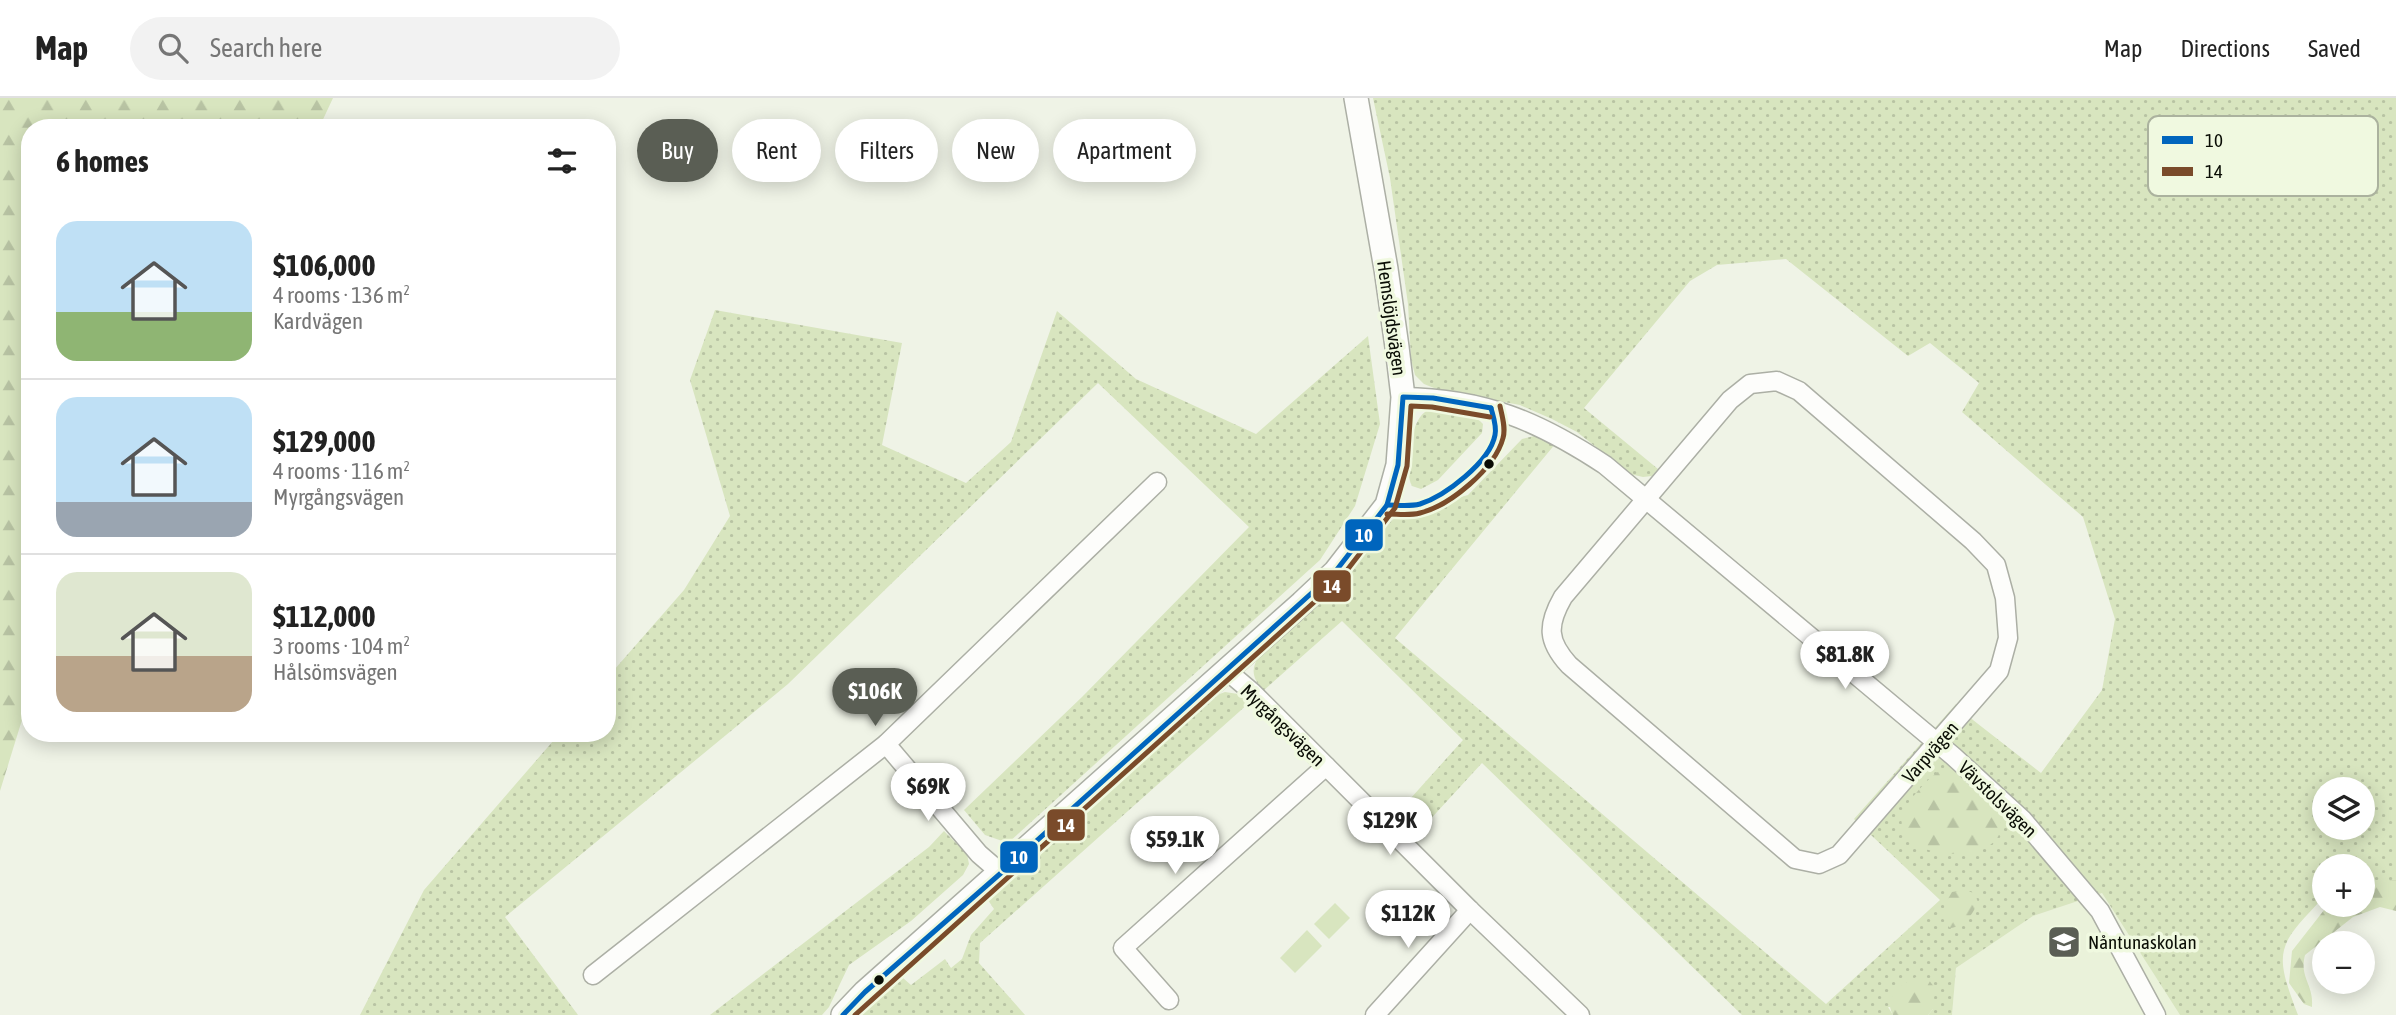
<!DOCTYPE html>
<html lang="en">
<head>
<meta charset="utf-8">
<style>
	:root { --surface:#fff; --page:#f2f2f2; --text:#222; --muted:#767676; --line:#e0e0e0; --accent:#5a5e54 }
	body { margin:0; font-family:"Asap Condensed",sans-serif; background:var(--page); color:var(--text); height:100vh; display:flex; flex-direction:column; font-size:26px; white-space:nowrap }
	* { box-sizing:border-box; margin:0 }
	p { font-size:23px; color:var(--muted) }
	.icon { flex:none; width:38px; height:38px; fill:none; stroke:currentColor; stroke-width:2; stroke-linecap:round; stroke-linejoin:round }
	.map { position:relative; flex:1; overflow:hidden }
	.drawer { position:absolute; left:21px; top:21px; width:595px; height:623px; display:flex; flex-direction:column; background:var(--surface); border-radius:28px; box-shadow:0 4px 18px #0003 }
	.drawer>* { flex:none }
	.hud { position:absolute; left:637px; top:21px; width:665px; height:63px; display:flex; gap:14px }
	.tools { position:absolute; left:2312px; top:679px; display:grid; gap:14px }
	.tools a { display:grid; place-items:center; width:63px; height:63px; border-radius:50%; background:var(--surface); box-shadow:0 4px 18px #0003; font-size:35px }
	.price { position:absolute; translate:-50% -60px; padding:0 16px; border-radius:24px; background:#fff; color:#222; font-size:23px; line-height:46px; filter:drop-shadow(0 2px 4px #0008) }
	.price::after { content:''; position:absolute; left:50%; top:42px; width:21px; height:16px; margin-left:-10px; background:inherit; clip-path:polygon(0 0,100% 0,50% 100%) }
	.price.selected { background:var(--accent); color:#fff }
	ul { padding:0; list-style:none }
	li { display:flex; align-items:center; gap:21px; height:175px; padding:0 35px }
	li+li { border-top:2px solid var(--line) }
	li span { display:grid; place-items:center; flex:none; width:196px; height:140px; border-radius:21px; color:#555 }
	li>.icon { margin-inline-start:auto }
	span .icon { width:84px; height:84px; fill:#fffc; stroke-width:1 }
	li b { font-size:30px }
	h2 { display:flex; justify-content:space-between; align-items:center; height:84px; padding:0 35px; font-size:30px }
	.pill { padding:0 24px; border-radius:32px; background:var(--surface); box-shadow:0 4px 18px #0003; font-size:24px; line-height:63px }
	.pill.selected { background:var(--accent); color:#fff }
	header { display:flex; align-items:center; gap:42px; box-sizing:border-box; height:98px; padding:0 35px; background:var(--surface); border-bottom:2px solid var(--line) }
	header strong { font-size:33px }
	nav { display:flex; gap:38px; margin-inline-start:auto; font-size:24px }
	.search { width:490px; height:63px; background:var(--page); display:flex; align-items:center; gap:18px; box-sizing:border-box; padding:0 24px; border-radius:38px; color:var(--muted); font-size:26px }
	.map>svg:first-child { display:block }
	.built { fill:#eaf2da }
	.grass { fill:url(#grass-dots); fill-rule:evenodd }
	.forest { fill:url(#forest-firs) }
	.park { fill:#d8e5bf }
	.lines { fill:none; stroke-linecap:round; stroke-linejoin:round }
	.minor-casing { stroke:#acafa5; stroke-width:21 }
	.tertiary-casing { stroke:#acafa5; stroke-width:26 }
	.minor { stroke:#fdfdfb; stroke-width:18 }
	.tertiary { stroke:#fdfdfb; stroke-width:23 }
	.bus-1-casing { stroke:#f0f9e0; stroke-width:10 }
	.bus-2-casing { stroke:#f0f9e0; stroke-width:10 }
	.bus-1 { stroke:#0065bd; stroke-width:5 }
	.bus-2 { stroke:#7a4b2a; stroke-width:5 }
	.bus-dot { fill:#0a0d05; stroke:#f0f9e0; stroke-width:2.5 }
	.labels { text-anchor:middle; stroke-width:7; stroke-linejoin:round; paint-order:stroke }
	.street-label { font-size:19px; fill:#0a0d05; stroke:#f0f9e0 }
	.poi-label { font-size:19px; fill:#0a0d05; stroke:#f0f9e0; text-anchor:start }
	.key { fill:#f0f9e0; stroke:#abb29e; stroke-width:2 }
	.key-label { font-size:19px; fill:#0a0d05 }
	.line-badge { stroke:#f0f9e0; stroke-width:2.5 }
	.badge-label { font-size:19px; text-anchor:middle; font-weight:bold; fill:#fff }
</style>
</head>
<body>
<header>
<strong>Map</strong>
<div class="search"><svg class="icon" aria-label="search" viewBox="0 0 24 24"><circle cx="10" cy="10" r="6"/><path d="M15 15l6 6"/></svg>Search here</div>
<nav><a>Map</a><a>Directions</a><a>Saved</a></nav>
</header>
<div class="map">
<svg width="2396" height="917" viewBox="0 0 2396 917">
	<defs>
		<pattern id="grass-dots" width="8" height="8" patternUnits="userSpaceOnUse" patternTransform="scale(1.75)"><rect width="8" height="8" fill="#d8e5bf"/><path d="M2 2h.1M6 6h.1" fill="none" stroke="#b8c3a3" stroke-width="1.8" stroke-linecap="round"/></pattern>
		<pattern id="forest-firs" width="22" height="20" patternUnits="userSpaceOnUse" patternTransform="scale(1.75)"><rect width="22" height="20" fill="#d8e5bf"/><path d="M5 1l3.5 6h-7zM16 11l3.5 6h-7z" fill="#b8c3a3"/></pattern>
	</defs>
	<rect width="100%" height="100%" fill="#eff3e6"/>
	<path class="built" d="M2102,795l78,122h-228l4,-47 77,-52z"/>
	<g class="grass">
		<path d="M1373,0h1023v789l-33,-1 -1,-20h-38v31c-47,49 -51,53 -26,118h-118l-78,-122 -69,23 -77,52 -4,47h-24l5,-6 -45,-2 5,8h-151l-260,-252 -68,74 -21,-19 70,-78 -121,-119 -79,70c-10,-13 -13,-21 -4,-35l67,-58 31,-33 29,-39 13,-12 69,-19 54,-56 16,-4 18,8 -161,195 431,366 114,-104 -86,-81 102,-115 17,16 68,53 61,-83 13,-71 -32,-102 -121,-105 17,-29 -49,-40 -22,13 -122,-97 -69,6 -27,16 -106,127 74,61 -6,7 -9,1 -13,-3 -53,-42 -25,-13 -32,-14 -81,-15 -15,-6 -9,-9 -4,-16 -3,-55 -18,-126zM2324,691h38v39h-38z"/>
		<path d="M715,212l187,33 -20,102 84,38 45,-41 46,-131 79,68 120,55 112,-98 12,88 -25,82 -35,54 -312,283 -23,-8 -21,-25 118,-113 167,-170 -151,-144 -310,301 -283,233 73,98h-218l64,-125 136,-157h47v-55l77,-88 46,-74 -40,-136z"/>
		<path d="M1441,309c17,2 29,3 42,17l-1,9 -44,47 -17,9 -9,-3c-8,-14 -2,-64 13,-74 3,-3 11,-3 16,-5z"/>
		<path d="M1225,594l13,2 11,9 -269,240 -1,20 46,52h-169l19,-19 28,-18 8,7 34,-26 6,9 11,-9 9,-24 23,-26 -6,-9 226,-204z"/>
		<path d="M944,733l23,23 2,10 -6,11 -52,46 -62,44 -20,42 -7,8h-112l219,-168z"/>
	</g>
	<g class="forest">
		<path d="M0,0h333l-14,30h-289v566l-30,97z"/>
		<path d="M1947,668c20,7 37,21 48,40 40,71 -137,59 -83,-8 11,-13 19,-23 35,-32z"/>
		<path d="M2363,782h33v31l-16,-4 -27,10 -48,38c-6,23 9,29 7,52l-8,-3 -15,-21 3,-32 36,-46h34z"/>
		<path d="M1964,792l10,3 4,9c-5,12 -14,25 -28,26l-8,-11 3,-13 7,-12z"/>
		<path d="M1924,876l11,14 -2,21 -5,6h-35c-12,-21 14,-35 31,-41z"/>
	</g>
	<g class="park">
		<path d="M1335,805l15,15 -21,21 -15,-15z"/>
		<path d="M1307,832l15,16 -27,27 -15,-15z"/>
	</g>
	<g class="lines">
		<defs>
			<g id="minor">
				<path d="M1777,283l22,10 174,150 23,24 9,33 3,40 -9,33 -160,184 -20,9 -24,-5 -226,-194c-22,-24 -22,-40 -6,-68l167,-197 20,-16z"/>
				<path d="M1403,299c81,1 135,24 202,68l348,291 70,64 77,91 56,104"/>
				<path d="M1226,572l26,22 218,218 110,105"/>
				<path d="M886,646l93,110 22,19"/>
				<path d="M593,877l293,-231 271,-262"/>
				<path d="M1169,902l-46,-52 203,-182"/>
				<path d="M1375,917l95,-105"/>
			</g>
			<path id="tertiary" d="M843,917l22,-23 437,-389 33,-31 52,-67 11,-40 5,-68 -6,-50 -11,-78 -30,-171"/>
		</defs>
		<use href="#minor" class="minor-casing"/>
		<use href="#tertiary" class="tertiary-casing"/>
		<use href="#minor" class="minor"/>
		<use href="#tertiary" class="tertiary"/>
		<defs>
			<g id="bus-1">
				<path d="M1387,407c11,0 22,2 33,-1 25,-8 70,-42 75,-69 2,-9 -2,-19 -4,-27"/>
				<path d="M843,917l22,-23 136,-119 334,-301 52,-67 11,-40 5,-68 30,1 58,10"/>
			</g>
			<g id="bus-2">
				<path d="M1387,416c11,0 22,2 33,-1 29,-7 75,-44 83,-75 3,-10 -1,-22 -3,-32"/>
				<path d="M855,917l486,-437 54,-70 12,-42 4,-60 21,1 58,10"/>
			</g>
		</defs>
		<use href="#bus-1" class="bus-1-casing"/>
		<use href="#bus-2" class="bus-2-casing"/>
		<use href="#bus-1" class="bus-1"/>
		<use href="#bus-2" class="bus-2"/>
	</g>
	<defs>
		<symbol id="school-square" viewBox="-11 -11 22 22"><rect x="-9" y="-9" width="18" height="18" rx="4" fill="#5a5e54" stroke="#f0f9e0"/><path d="M0-5L7-2L0 1L-7-2ZM-4 1L0 2.5L4 1V4Q0 6-4 4Z" fill="#fff"/></symbol>
	</defs>
	<g fill-rule="evenodd">
		<use href="#school-square" x="2045" y="825" width="38" height="38"/>
	</g>
	<g class="bus-dot">
		<circle cx="1489" cy="366" r="6"/>
		<circle cx="879" cy="882" r="6"/>
	</g>
	<g class="labels">
		<g class="street-label">
			<text transform="translate(1392 220) rotate(82)" y="7">Hemslöjdsvägen</text>
			<text transform="translate(1283 627) rotate(44)" y="7">Myrgångsvägen</text>
			<text transform="translate(1930 654) rotate(-49)" y="7">Varpvägen</text>
			<text transform="translate(1998 701) rotate(44)" y="7">Vävstolsvägen</text>
		</g>
		<g class="poi-label">
			<text x="2088" y="851">Nåntunaskolan</text>
		</g>
	</g>
	<rect x="2148" y="18" width="230" height="80" rx="10" class="key"/>
	<rect x="2162" y="38" width="31" height="8" fill="#0065bd"/>
	<rect x="2162" y="69" width="31" height="9" fill="#7a4b2a"/>
	<g class="key-label">
		<text x="2205" y="49">10</text>
		<text x="2205" y="80">14</text>
	</g>
	<g class="line-badge">
		<rect x="1344" y="420" width="40" height="34" rx="7" fill="#0065bd"/>
		<rect x="1312" y="471" width="40" height="34" rx="7" fill="#7a4b2a"/>
		<rect x="1046" y="710" width="40" height="34" rx="7" fill="#7a4b2a"/>
		<rect x="999" y="742" width="40" height="34" rx="7" fill="#0065bd"/>
	</g>
	<g class="badge-label">
		<text x="1364" y="444">10</text>
		<text x="1332" y="495">14</text>
		<text x="1066" y="734">14</text>
		<text x="1019" y="766">10</text>
	</g>
</svg>
<div class="tools">
<a><svg class="icon" aria-label="layers" viewBox="0 0 24 24"><path d="M12 4l9 5-9 5-9-5zM3 14l9 5 9-5"/></svg></a>
<a>+</a>
<a>−</a>
</div>
<b class="price" style="left:1845px;top:593px">$81.8K</b>
<b class="price selected" style="left:875px;top:630px">$106K</b>
<b class="price" style="left:928px;top:725px">$69K</b>
<b class="price" style="left:1390px;top:759px">$129K</b>
<b class="price" style="left:1175px;top:778px">$59.1K</b>
<b class="price" style="left:1408px;top:852px">$112K</b>
<div class="hud">
<a class="pill selected">Buy</a>
<a class="pill">Rent</a>
<a class="pill">Filters</a>
<a class="pill">New</a>
<a class="pill">Apartment</a>
</div>
<section class="drawer">
<h2>6 homes<svg class="icon" aria-label="filters" viewBox="0 0 24 24"><path d="M4 7h16M4 17h16"/><circle cx="9" cy="7" r="2"/><circle cx="15" cy="17" r="2"/></svg></h2>
<ul>
<li><span style="background:linear-gradient(#bfe0f5 65%,#8fb573 0)"><svg class="icon" aria-label="home" viewBox="0 0 24 24"><path d="M3 11l9-7 9 7M6 9v11h12V9"/></svg></span><div><b>$106,000</b><p>4 rooms · 136 m²</p><p>Kardvägen</p></div></li>
<li><span style="background:linear-gradient(#bfe0f5 75%,#9aa5b1 0)"><svg class="icon" aria-label="home" viewBox="0 0 24 24"><path d="M3 11l9-7 9 7M6 9v11h12V9"/></svg></span><div><b>$129,000</b><p>4 rooms · 116 m²</p><p>Myrgångsvägen</p></div></li>
<li><span style="background:linear-gradient(#dfe7d0 60%,#b9a48a 0)"><svg class="icon" aria-label="home" viewBox="0 0 24 24"><path d="M3 11l9-7 9 7M6 9v11h12V9"/></svg></span><div><b>$112,000</b><p>3 rooms · 104 m²</p><p>Hålsömsvägen</p></div></li>
</ul>
</section>
</div>
</body>
</html>
